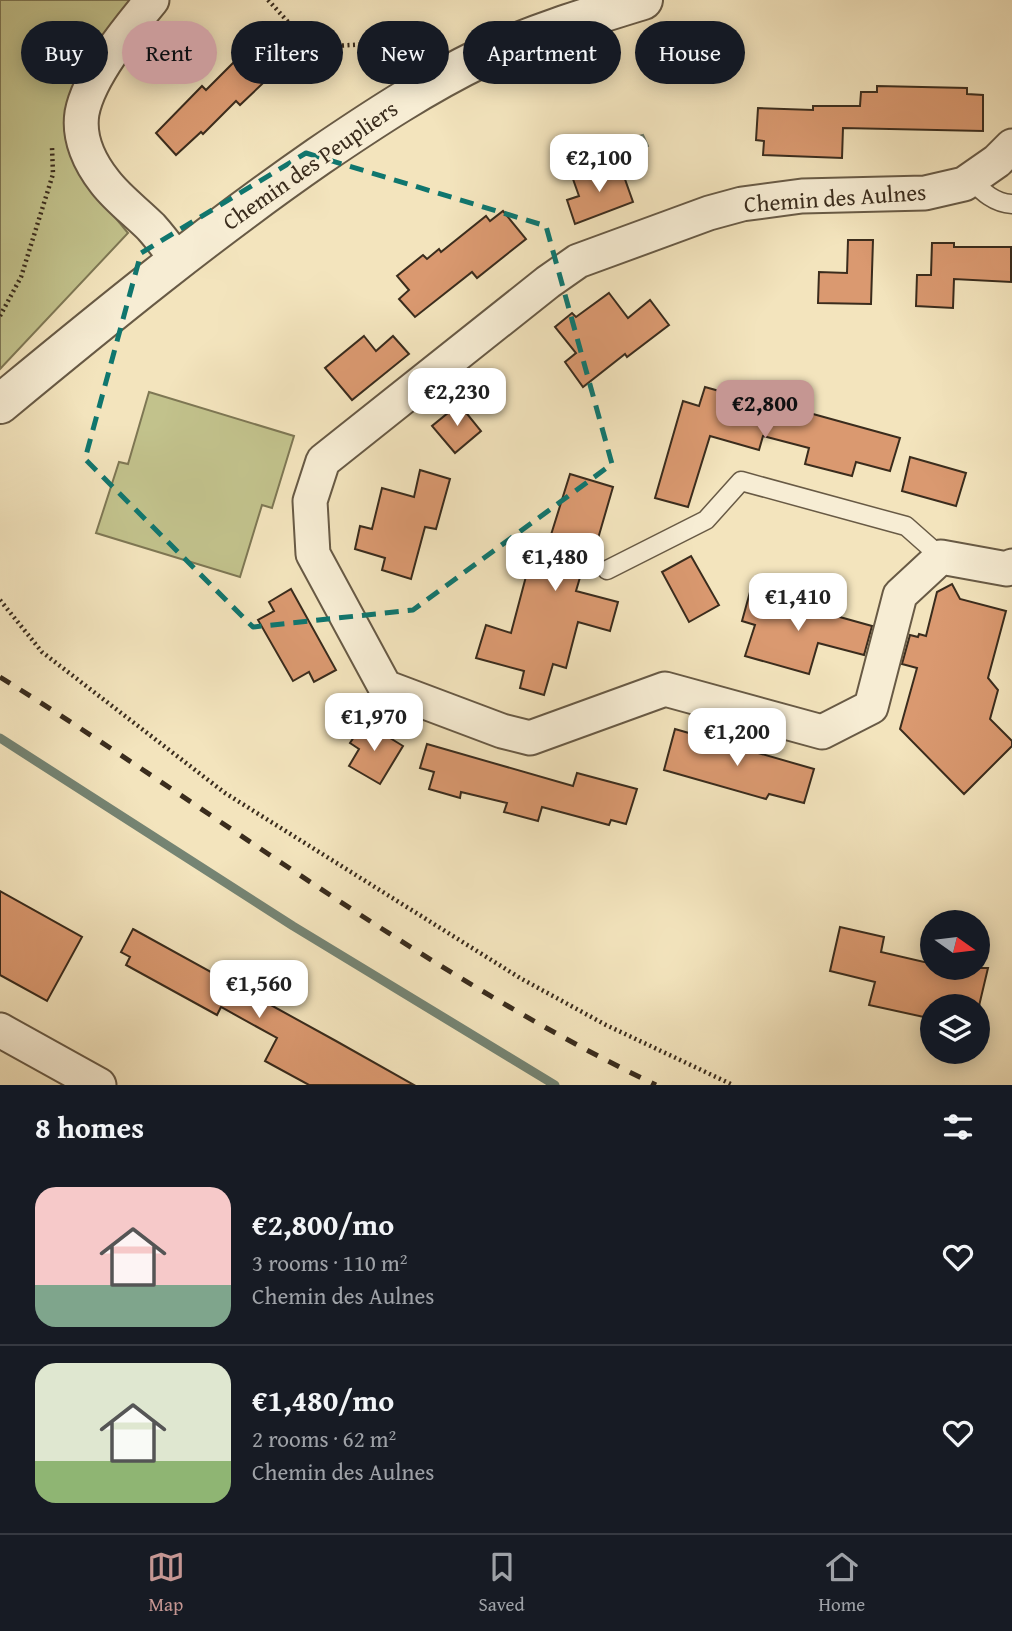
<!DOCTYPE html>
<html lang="en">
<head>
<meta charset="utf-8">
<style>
	:root { --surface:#171b24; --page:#20242c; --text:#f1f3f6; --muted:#9ea1a6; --line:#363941; --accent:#c59692 }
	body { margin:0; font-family:"Gentium Book Plus",serif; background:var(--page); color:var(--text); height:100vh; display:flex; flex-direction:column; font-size:26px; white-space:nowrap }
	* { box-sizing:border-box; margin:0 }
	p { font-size:23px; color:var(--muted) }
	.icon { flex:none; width:38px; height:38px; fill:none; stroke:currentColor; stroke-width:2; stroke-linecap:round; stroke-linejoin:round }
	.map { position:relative; height:1085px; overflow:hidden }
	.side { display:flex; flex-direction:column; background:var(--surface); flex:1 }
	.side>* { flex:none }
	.hud { position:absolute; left:21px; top:21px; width:971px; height:63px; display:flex; gap:14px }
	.needle { width:46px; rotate:104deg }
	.controls { position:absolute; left:920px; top:910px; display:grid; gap:14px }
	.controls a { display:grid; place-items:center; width:70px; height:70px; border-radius:50%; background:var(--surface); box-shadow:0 4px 18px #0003; font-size:35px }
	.price { position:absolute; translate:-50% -60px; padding:0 16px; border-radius:14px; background:#fff; color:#222; font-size:23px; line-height:46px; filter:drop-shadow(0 2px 4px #0008) }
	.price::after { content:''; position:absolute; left:50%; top:42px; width:21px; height:16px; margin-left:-10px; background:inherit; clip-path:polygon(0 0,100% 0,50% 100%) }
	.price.current { background:var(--accent); color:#111 }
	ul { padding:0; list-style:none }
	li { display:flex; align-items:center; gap:21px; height:175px; padding:0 35px }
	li+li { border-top:2px solid var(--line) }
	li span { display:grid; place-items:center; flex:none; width:196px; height:140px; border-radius:21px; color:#555 }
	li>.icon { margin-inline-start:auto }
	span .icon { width:84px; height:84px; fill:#fffc; stroke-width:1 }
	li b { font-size:30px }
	h2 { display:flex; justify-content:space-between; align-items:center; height:84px; padding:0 35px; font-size:30px }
	.chip { padding:0 24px; border-radius:32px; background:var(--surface); box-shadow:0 4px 18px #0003; font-size:24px; line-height:63px }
	.chip.current { background:var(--accent); color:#111 }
	.tab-bar { display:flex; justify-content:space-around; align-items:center; height:98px; border-top:2px solid var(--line); background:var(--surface); font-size:19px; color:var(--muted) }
	.tab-bar a { display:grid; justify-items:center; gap:4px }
	.tab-bar .current { color:var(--accent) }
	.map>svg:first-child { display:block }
	.green { fill:#c2c28c; stroke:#7e7754; stroke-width:2 }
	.water { fill:#9cbfac; stroke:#758473; stroke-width:2 }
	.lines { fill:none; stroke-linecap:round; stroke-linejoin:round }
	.stream { stroke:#758473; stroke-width:9 }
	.building { fill:#da9970; stroke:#3a2c1d; stroke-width:2 }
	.service-casing { stroke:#685a45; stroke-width:21 }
	.minor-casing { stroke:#685a45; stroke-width:37 }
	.tertiary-casing { stroke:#685a45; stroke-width:42 }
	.path { stroke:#3a2c1d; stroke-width:4.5; stroke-dasharray:2 3.5; stroke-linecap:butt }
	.service { stroke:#f7edd4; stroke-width:18 }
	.minor { stroke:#f7edd4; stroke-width:33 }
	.tertiary { stroke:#f7edd4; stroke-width:38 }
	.rail { stroke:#3a2c1d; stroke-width:5; stroke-dasharray:12 12; stroke-linecap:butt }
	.marked { fill:none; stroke:#0f766e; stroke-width:5; stroke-dasharray:14 9; stroke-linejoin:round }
	.labels { text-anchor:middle; stroke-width:5; stroke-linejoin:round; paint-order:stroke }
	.street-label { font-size:23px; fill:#3a2c1d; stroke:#f7edd4 }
</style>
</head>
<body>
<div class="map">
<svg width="1012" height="1085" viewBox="0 0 1012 1085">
	<rect width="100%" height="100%" fill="#f3e4bd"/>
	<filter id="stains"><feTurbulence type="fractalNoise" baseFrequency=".00286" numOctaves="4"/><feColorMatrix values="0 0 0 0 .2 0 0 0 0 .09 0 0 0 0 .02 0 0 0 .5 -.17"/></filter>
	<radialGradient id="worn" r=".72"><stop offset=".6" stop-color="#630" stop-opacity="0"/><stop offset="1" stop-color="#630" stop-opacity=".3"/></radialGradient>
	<g class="green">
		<path d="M0,0h142l-69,149 8,27 47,57 -128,136z"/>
		<path d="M149,392l145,44 -22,72 -10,-3 -22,72 -144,-44 23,-71 9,2z"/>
	</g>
	<path class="water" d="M643,135l5,11c-12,10 -27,17 -42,12l-1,-6 10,-10z"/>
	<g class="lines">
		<path class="stream" d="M0,738l293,188 262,159"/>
	</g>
	<g class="building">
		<path d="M253,43l26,25 -39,37 -4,-4 -33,33 -2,-2 -25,23 -20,-22 46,-47 4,4z"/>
		<path d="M877,86l90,2v6l16,1v36l-140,-3 -1,30 -79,-3 1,-14 -8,-1 2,-32 55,2v-4h47l1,-14h16z"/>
		<path d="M603,168l2,6 16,-6 12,34 -58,22 -8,-24 12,-4 -6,-17z"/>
		<path d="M503,211l23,28 -49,39 -5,-6 -57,45 -16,-18 10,-9 -12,-14 26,-21 4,4 12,-10 2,3 45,-36 4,5z"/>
		<path d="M848,240h25l-2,64 -53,-1 1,-31 28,1z"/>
		<path d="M932,243h22v4h57v35l-57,-3 -1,29 -37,-2 1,-31h14z"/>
		<path d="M609,293l19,25 22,-18 19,25 -42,32 -2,-3 -42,33 -18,-25 11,-9 -21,-26 17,-14 4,4z"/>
		<path d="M364,336l12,15 17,-15 16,18 -57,46 -27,-32z"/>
		<path d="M705,387l32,9 -2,6 47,11 2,-7 116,32 -10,33 -34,-9 -4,14 -47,-12 4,-16 -46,-12 -4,14 -49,-14 -22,71 -33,-9 28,-97 16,5z"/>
		<path d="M459,404l22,27 -26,22 -23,-27z"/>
		<path d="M910,457l56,16 -10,33 -54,-15z"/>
		<path d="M420,470l30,9 -14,50 -11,-2 -14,52 -29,-9 3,-12 -30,-9 5,-23 12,3 10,-41 32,9z"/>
		<path d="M570,474l43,13 -16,55 -6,-2 -15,51 42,11 -8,29 -32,-9 -12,46 -13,-4 -9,31 -24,-7 4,-17 -48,-13 10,-33 25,8 22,-83 12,4z"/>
		<path d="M691,556l28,49 -30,17 -27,-50z"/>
		<path d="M952,584l8,15 46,12 -18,67 10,12 -8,29 22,22v5l-48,48 -64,-65 17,-61 -15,-4 8,-29 8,2 1,-3 7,2 11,-44z"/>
		<path d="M291,589l45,81 -22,12 -5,-10 -16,9 -35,-61 16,-9 -5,-9z"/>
		<path d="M750,592l122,34 -8,29 -46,-12 -9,31 -64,-18 10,-31 -13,-4z"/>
		<path d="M364,722l39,24 -23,38 -31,-18 10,-17 -9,-6z"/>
		<path d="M675,729l139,40 -10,34 -35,-9 -3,5 -102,-29z"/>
		<path d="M427,744l146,42 4,-13 60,16 -11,35 -15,-4 -2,5 -67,-18 -4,14 -34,-9 3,-9 -46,-11 -1,6 -31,-9 5,-17 -14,-4z"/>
		<path d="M0,891l82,46 -35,64 -47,-26z"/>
		<path d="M840,927l44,10 -3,15 52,12v4h55l-9,38h-46v13l-64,-14 6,-23 -45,-11z"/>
		<path d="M133,929l203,112 78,44h-105l-44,-24 12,-23 -56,-31 -4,8 -91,-50 4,-8 -9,-5z"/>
	</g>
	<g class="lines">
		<defs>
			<g id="service">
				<path d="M971,180c12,12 23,23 41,24"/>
				<path d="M607,570l99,-50 35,-39 165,45 35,31"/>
			</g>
			<g id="minor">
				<path d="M152,0c-24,29 -63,76 -70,113 -4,25 8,50 23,69 13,17 31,30 46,45 9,10 18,22 26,33"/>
				<path d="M1012,146l-15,15 -33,23 -39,9 -123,3 -60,8 -33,9 -131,48 -30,21 -225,179 -13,40 3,53 72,133 117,44 28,7 135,-49 157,43 49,-25 29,-112 41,-38 66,12 5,-3"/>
				<path d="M0,1030l99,55"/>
			</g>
			<path id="tertiary" d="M0,404c104,-86 208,-171 319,-248 53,-36 106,-71 164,-99 52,-24 105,-40 160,-57"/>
		</defs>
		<use href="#service" class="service-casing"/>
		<use href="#minor" class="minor-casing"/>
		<use href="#tertiary" class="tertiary-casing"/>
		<g class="path">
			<path d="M268,0l34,37 14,10 53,-3 24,4 8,16"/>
			<path d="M0,316l21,-39 32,-103 -1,-27"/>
			<path d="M0,600l42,52 183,141 295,185 86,47 127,60"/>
		</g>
		<use href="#service" class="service"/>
		<use href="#minor" class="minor"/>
		<use href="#tertiary" class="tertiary"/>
		<path class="rail" d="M0,677c218,136 423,296 656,408"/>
	</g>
	<path class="marked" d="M306,153l240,73 66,238 -199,146 -160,17 -168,-168 56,-206z"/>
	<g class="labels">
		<g class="street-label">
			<text transform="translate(310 165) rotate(-35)" y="8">Chemin des Peupliers</text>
			<text transform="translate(835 198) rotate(-4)" y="8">Chemin des Aulnes</text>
		</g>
	</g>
	<rect width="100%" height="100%" filter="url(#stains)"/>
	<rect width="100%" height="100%" fill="url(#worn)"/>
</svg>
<div class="controls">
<a><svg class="needle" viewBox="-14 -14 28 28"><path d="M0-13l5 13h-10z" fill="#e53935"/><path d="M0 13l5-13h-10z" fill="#9ea1a6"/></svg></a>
<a><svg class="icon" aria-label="layers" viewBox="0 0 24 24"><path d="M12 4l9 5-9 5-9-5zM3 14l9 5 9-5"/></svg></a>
</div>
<b class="price" style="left:599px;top:194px">€2,100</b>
<b class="price" style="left:457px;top:428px">€2,230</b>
<b class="price current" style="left:765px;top:440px">€2,800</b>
<b class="price" style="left:555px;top:593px">€1,480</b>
<b class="price" style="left:798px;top:633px">€1,410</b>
<b class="price" style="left:374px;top:753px">€1,970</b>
<b class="price" style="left:737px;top:768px">€1,200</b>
<b class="price" style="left:259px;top:1020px">€1,560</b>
<div class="hud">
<a class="chip">Buy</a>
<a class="chip current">Rent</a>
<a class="chip">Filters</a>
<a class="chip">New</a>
<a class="chip">Apartment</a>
<a class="chip">House</a>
</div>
</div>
<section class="side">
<h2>8 homes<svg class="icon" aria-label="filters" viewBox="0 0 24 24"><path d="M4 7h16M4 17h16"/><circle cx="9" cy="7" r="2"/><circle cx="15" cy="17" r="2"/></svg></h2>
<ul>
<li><span style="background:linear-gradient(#f6c9c9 70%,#7fa58c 0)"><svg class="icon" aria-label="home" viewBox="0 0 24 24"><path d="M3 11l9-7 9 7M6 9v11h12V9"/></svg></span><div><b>€2,800/mo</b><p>3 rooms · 110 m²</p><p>Chemin des Aulnes</p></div><svg class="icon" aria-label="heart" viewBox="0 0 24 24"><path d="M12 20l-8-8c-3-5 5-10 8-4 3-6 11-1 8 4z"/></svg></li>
<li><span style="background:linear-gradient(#dfe7d0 70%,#8fb573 0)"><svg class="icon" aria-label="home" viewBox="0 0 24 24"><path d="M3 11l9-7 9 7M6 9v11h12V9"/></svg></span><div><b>€1,480/mo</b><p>2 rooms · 62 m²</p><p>Chemin des Aulnes</p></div><svg class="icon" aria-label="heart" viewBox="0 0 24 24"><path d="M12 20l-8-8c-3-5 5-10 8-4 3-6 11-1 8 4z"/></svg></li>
</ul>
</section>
<nav class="tab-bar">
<a class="current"><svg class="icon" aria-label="map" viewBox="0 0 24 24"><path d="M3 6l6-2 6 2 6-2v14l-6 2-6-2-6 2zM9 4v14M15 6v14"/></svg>Map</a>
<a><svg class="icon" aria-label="saved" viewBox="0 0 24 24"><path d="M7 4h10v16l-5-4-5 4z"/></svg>Saved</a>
<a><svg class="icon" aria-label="home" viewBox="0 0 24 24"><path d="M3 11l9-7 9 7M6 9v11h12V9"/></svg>Home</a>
</nav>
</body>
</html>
